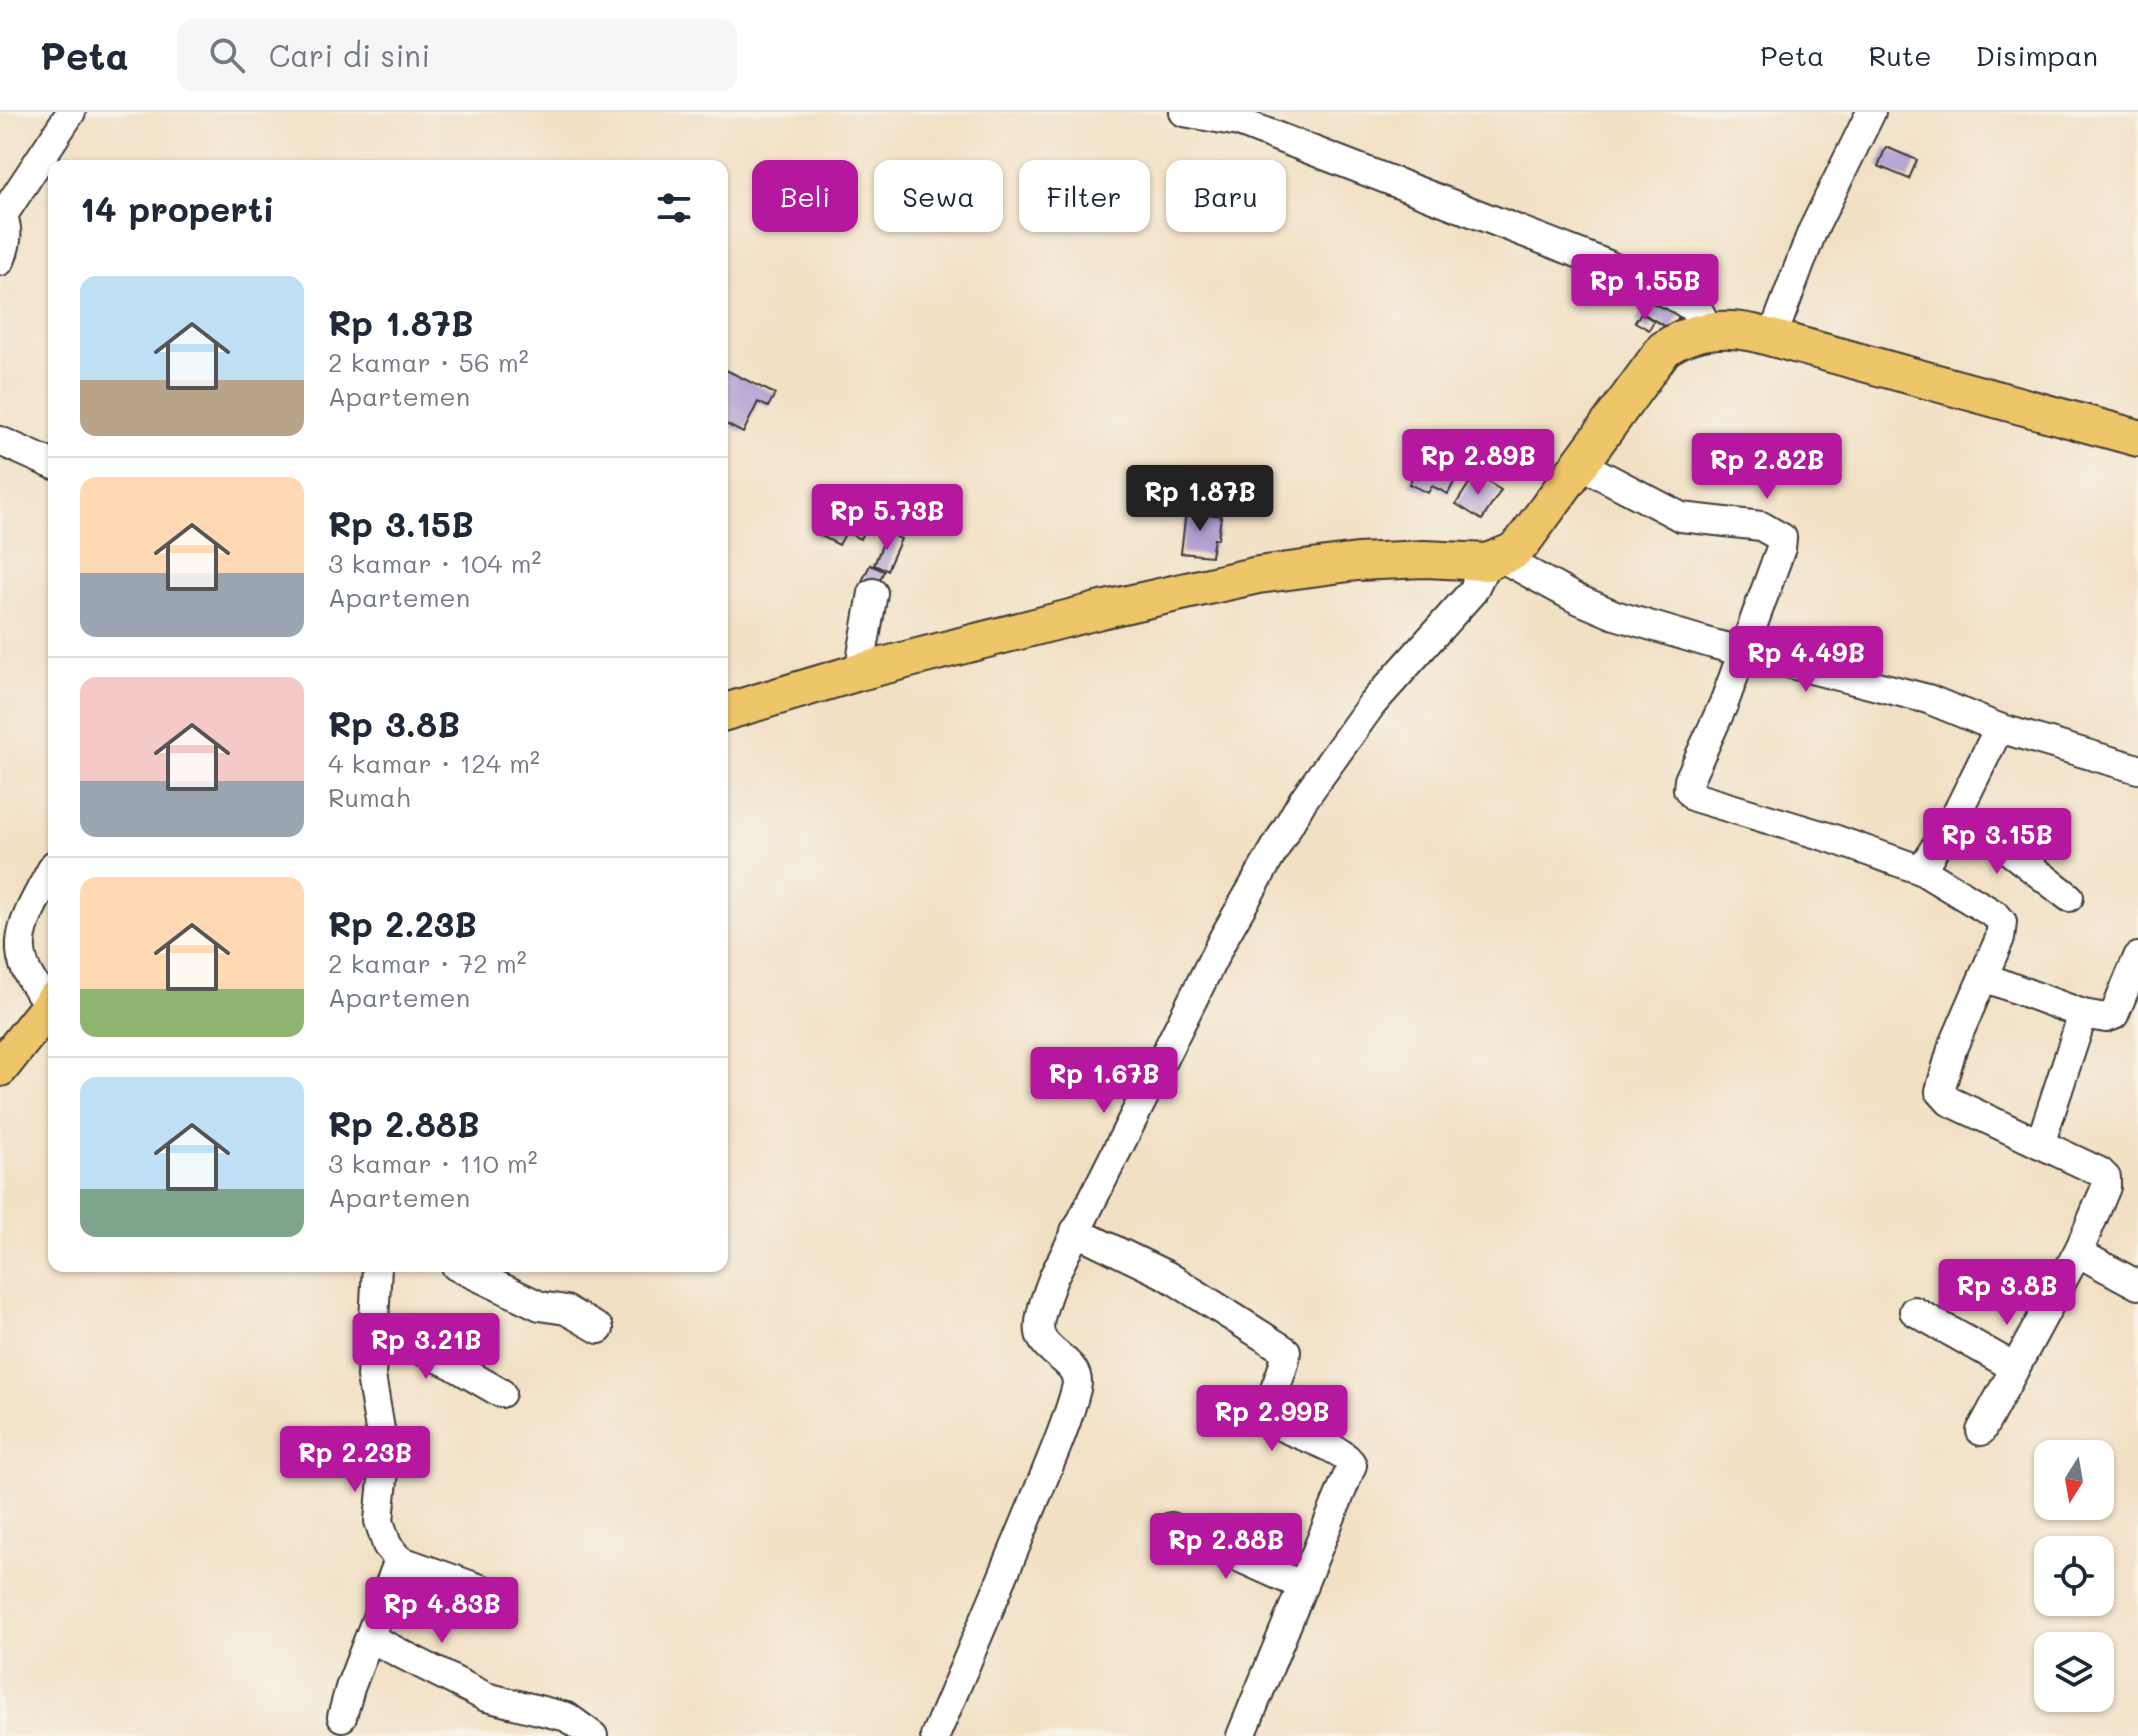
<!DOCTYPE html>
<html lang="id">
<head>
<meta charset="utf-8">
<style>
	:root { --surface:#fff; --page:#f6f6f7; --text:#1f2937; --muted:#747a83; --line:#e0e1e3; --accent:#b5179e }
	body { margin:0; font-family:Mali,sans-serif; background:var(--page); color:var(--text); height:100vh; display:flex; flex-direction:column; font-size:30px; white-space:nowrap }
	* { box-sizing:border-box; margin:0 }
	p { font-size:26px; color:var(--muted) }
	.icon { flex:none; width:44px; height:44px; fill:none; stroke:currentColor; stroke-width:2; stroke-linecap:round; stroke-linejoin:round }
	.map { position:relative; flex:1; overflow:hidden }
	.drawer { position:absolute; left:48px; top:48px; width:680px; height:1112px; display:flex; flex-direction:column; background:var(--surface); border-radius:16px; box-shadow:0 2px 6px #0004 }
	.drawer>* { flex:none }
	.banner { position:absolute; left:752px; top:48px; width:760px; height:72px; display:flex; gap:16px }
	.needle { width:52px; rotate:191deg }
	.fabs { position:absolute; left:2034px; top:1328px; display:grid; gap:16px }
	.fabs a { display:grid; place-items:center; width:80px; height:80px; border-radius:16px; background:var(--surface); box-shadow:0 2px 6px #0004; font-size:40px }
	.price { position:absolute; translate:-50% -68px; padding:0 18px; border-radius:8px; background:var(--accent); color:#fff; font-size:26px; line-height:52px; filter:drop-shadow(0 2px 4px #0008) }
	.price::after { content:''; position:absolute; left:50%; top:48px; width:24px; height:18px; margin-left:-12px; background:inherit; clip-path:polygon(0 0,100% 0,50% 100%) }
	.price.active { background:#222; color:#fff }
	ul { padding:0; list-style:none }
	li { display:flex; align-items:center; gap:24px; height:200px; padding:0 32px }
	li+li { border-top:2px solid var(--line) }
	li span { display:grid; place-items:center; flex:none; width:224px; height:160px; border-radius:16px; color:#555 }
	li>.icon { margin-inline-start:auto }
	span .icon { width:96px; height:96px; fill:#fffc; stroke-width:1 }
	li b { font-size:34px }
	h2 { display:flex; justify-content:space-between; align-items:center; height:96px; padding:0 32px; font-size:34px }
	.tag { padding:0 28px; border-radius:16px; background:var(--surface); box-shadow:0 2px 6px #0004; font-size:28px; line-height:72px }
	.tag.active { background:var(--accent); color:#fff }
	header { display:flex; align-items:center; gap:48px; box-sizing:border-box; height:112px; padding:0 40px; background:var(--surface); border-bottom:2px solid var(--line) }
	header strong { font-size:38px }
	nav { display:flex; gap:44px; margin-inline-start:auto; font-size:28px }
	.search { width:560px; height:72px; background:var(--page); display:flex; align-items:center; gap:20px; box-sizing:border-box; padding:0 28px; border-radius:16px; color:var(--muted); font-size:30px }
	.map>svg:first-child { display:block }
	.building { fill:#ae9ed0 }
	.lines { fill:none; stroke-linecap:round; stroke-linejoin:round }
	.minor-casing { stroke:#3c3935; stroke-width:32 }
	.major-casing { stroke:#3c3935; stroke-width:40 }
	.minor { stroke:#fff; stroke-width:28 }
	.major { stroke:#eec569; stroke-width:36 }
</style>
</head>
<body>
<header>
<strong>Peta</strong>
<div class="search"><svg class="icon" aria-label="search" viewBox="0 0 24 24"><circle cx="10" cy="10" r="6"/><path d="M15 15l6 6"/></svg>Cari di sini</div>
<nav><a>Peta</a><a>Rute</a><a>Disimpan</a></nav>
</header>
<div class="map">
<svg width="2138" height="1624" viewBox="0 0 2138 1624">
	<rect width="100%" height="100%" fill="#f7f3e8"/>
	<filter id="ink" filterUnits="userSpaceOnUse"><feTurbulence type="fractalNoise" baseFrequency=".0125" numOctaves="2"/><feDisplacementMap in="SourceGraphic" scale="16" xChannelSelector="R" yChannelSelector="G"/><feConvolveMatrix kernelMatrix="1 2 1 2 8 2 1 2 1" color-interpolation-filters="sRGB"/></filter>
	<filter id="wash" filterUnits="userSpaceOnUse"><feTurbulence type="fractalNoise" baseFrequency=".006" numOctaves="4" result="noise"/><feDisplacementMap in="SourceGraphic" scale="32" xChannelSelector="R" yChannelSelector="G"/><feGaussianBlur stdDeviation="1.8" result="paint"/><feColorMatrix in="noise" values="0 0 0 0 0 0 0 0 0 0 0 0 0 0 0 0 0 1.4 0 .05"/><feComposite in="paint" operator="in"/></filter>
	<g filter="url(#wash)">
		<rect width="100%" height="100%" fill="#f2e0c4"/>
		<g id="blocks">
			<g class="building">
				<path d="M1886,35l31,13 -8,19 -31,-13z"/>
				<path d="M1650,183l31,18 -10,17 -30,-18z"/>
				<path d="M1641,201l13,8 -5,9 -14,-8z"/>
				<path d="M724,257l51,25 -7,13 -10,-5 -15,31 -21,-11z"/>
				<path d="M1413,324l52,24 -17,34 -16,-8 -4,7 -19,-9 14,-28 -16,-8z"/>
				<path d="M1475,362l26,16 -19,30 -26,-16z"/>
				<path d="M833,396l34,17 -7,14 -14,-7 -7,13 -20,-10z"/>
				<path d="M1186,399l35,5 -3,23h-4l-3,17 -30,-3z"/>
				<path d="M887,421l14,6 -14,31 -13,-5z"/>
				<path d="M870,453l14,6 -8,17 -14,-7z"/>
			</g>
		</g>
	</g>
	<g filter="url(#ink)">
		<use href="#blocks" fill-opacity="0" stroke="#3c3935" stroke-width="2"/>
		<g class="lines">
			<defs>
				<g id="minor">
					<path d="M1184,0l55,10 367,142 75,36 19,13 9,18"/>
					<path d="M0,97c9,19 8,33 0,52"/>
					<path d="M3,103l68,-103"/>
					<path d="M1772,226l40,-106 59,-120"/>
					<path d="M0,329l54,24"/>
					<path d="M1580,352l101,53 80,9 21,12 -1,10 -57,155 -35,77 -1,9 6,8 137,41 90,32 76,46 5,6 -2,16 -48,111 -12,42 9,10 151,71 6,6v9l-26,61 6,9 52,28"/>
					<path d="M1500,445l75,41 40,17 98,29 215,55 71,29 139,41"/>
					<path d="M859,560l14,-79"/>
					<path d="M1958,699l111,86"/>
					<path d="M1921,758l37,-59 41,-83"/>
					<path d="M1984,865l99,37"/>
					<path d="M50,892c-50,-54 -27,-80 4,-139"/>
					<path d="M2040,1032l43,-130 23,4 8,-3 24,-58"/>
					<path d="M1075,1119l93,45 118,75c-1,24 -19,44 -16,69 19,14 74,26 82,45l-111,271"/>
					<path d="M456,1154l84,40 26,4 33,19"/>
					<path d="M1914,1199l100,56"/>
					<path d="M373,1216l78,36 50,29"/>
					<path d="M1981,1319l99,-183"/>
					<path d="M1171,1415l132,59"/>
					<path d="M399,1448l90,32"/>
					<path d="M370,1526l116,59 81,20 26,19"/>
					<path d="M342,1605l8,-29 49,-128 -12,-15 -8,-24 6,-62 -14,-83 6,-110"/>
					<path d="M935,1624c33,-77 66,-154 98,-232 15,-38 33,-76 43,-115 7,-26 -28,-34 -35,-53 -6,-13 8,-47 13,-60l170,-339 79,-137 69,-96 101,-113 14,-29"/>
				</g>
				<g id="major">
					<path d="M722,601l137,-41 242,-62 157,-35 99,-13 68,-3 62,3 25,-10 10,-9 142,-194c27,-19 58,-23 90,-16l384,105"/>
					<path d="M0,956l54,-68"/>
				</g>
			</defs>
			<use href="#minor" class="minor-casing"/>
			<use href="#major" class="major-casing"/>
			<use href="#minor" class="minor"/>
			<use href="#major" class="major"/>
		</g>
	</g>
</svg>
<div class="fabs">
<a><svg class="needle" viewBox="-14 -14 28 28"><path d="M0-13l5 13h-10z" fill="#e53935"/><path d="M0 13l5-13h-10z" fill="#747a83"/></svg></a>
<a><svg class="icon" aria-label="locate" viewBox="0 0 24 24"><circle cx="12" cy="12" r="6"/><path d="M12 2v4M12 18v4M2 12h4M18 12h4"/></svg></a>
<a><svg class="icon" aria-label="layers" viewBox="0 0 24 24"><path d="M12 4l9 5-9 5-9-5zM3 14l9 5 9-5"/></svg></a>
</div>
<b class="price" style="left:1645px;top:210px">Rp 1.55B</b>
<b class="price" style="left:1478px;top:385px">Rp 2.89B</b>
<b class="price" style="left:1767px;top:389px">Rp 2.82B</b>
<b class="price active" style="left:1200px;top:421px">Rp 1.87B</b>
<b class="price" style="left:887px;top:440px">Rp 5.73B</b>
<b class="price" style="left:1806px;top:582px">Rp 4.49B</b>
<b class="price" style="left:1997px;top:764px">Rp 3.15B</b>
<b class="price" style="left:1104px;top:1003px">Rp 1.67B</b>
<b class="price" style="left:2007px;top:1215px">Rp 3.8B</b>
<b class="price" style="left:426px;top:1269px">Rp 3.21B</b>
<b class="price" style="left:1272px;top:1341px">Rp 2.99B</b>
<b class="price" style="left:355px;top:1382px">Rp 2.23B</b>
<b class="price" style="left:1226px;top:1469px">Rp 2.88B</b>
<b class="price" style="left:442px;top:1533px">Rp 4.83B</b>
<div class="banner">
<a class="tag active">Beli</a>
<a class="tag">Sewa</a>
<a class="tag">Filter</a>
<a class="tag">Baru</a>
</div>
<section class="drawer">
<h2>14 properti<svg class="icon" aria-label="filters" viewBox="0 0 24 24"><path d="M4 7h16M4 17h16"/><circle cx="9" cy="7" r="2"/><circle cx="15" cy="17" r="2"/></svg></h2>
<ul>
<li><span style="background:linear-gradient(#bfe0f5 65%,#b9a48a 0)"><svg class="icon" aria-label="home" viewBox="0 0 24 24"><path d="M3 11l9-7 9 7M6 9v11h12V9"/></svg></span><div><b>Rp 1.87B</b><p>2 kamar · 56 m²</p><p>Apartemen</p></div></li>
<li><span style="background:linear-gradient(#ffd9b3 60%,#9aa5b1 0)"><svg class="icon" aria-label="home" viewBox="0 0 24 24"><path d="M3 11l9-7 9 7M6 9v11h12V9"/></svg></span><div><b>Rp 3.15B</b><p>3 kamar · 104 m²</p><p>Apartemen</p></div></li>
<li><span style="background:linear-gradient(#f6c9c9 65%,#9aa5b1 0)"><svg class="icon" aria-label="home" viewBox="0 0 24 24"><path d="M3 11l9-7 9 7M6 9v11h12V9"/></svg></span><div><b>Rp 3.8B</b><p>4 kamar · 124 m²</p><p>Rumah</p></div></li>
<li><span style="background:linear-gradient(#ffd9b3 70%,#8fb573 0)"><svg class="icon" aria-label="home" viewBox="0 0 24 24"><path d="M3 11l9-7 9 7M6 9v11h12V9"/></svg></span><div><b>Rp 2.23B</b><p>2 kamar · 72 m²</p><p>Apartemen</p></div></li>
<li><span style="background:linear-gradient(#bfe0f5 70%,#7fa58c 0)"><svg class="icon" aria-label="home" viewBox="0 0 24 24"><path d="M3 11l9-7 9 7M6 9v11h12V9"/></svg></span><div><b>Rp 2.88B</b><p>3 kamar · 110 m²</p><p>Apartemen</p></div></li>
</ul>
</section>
</div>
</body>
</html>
